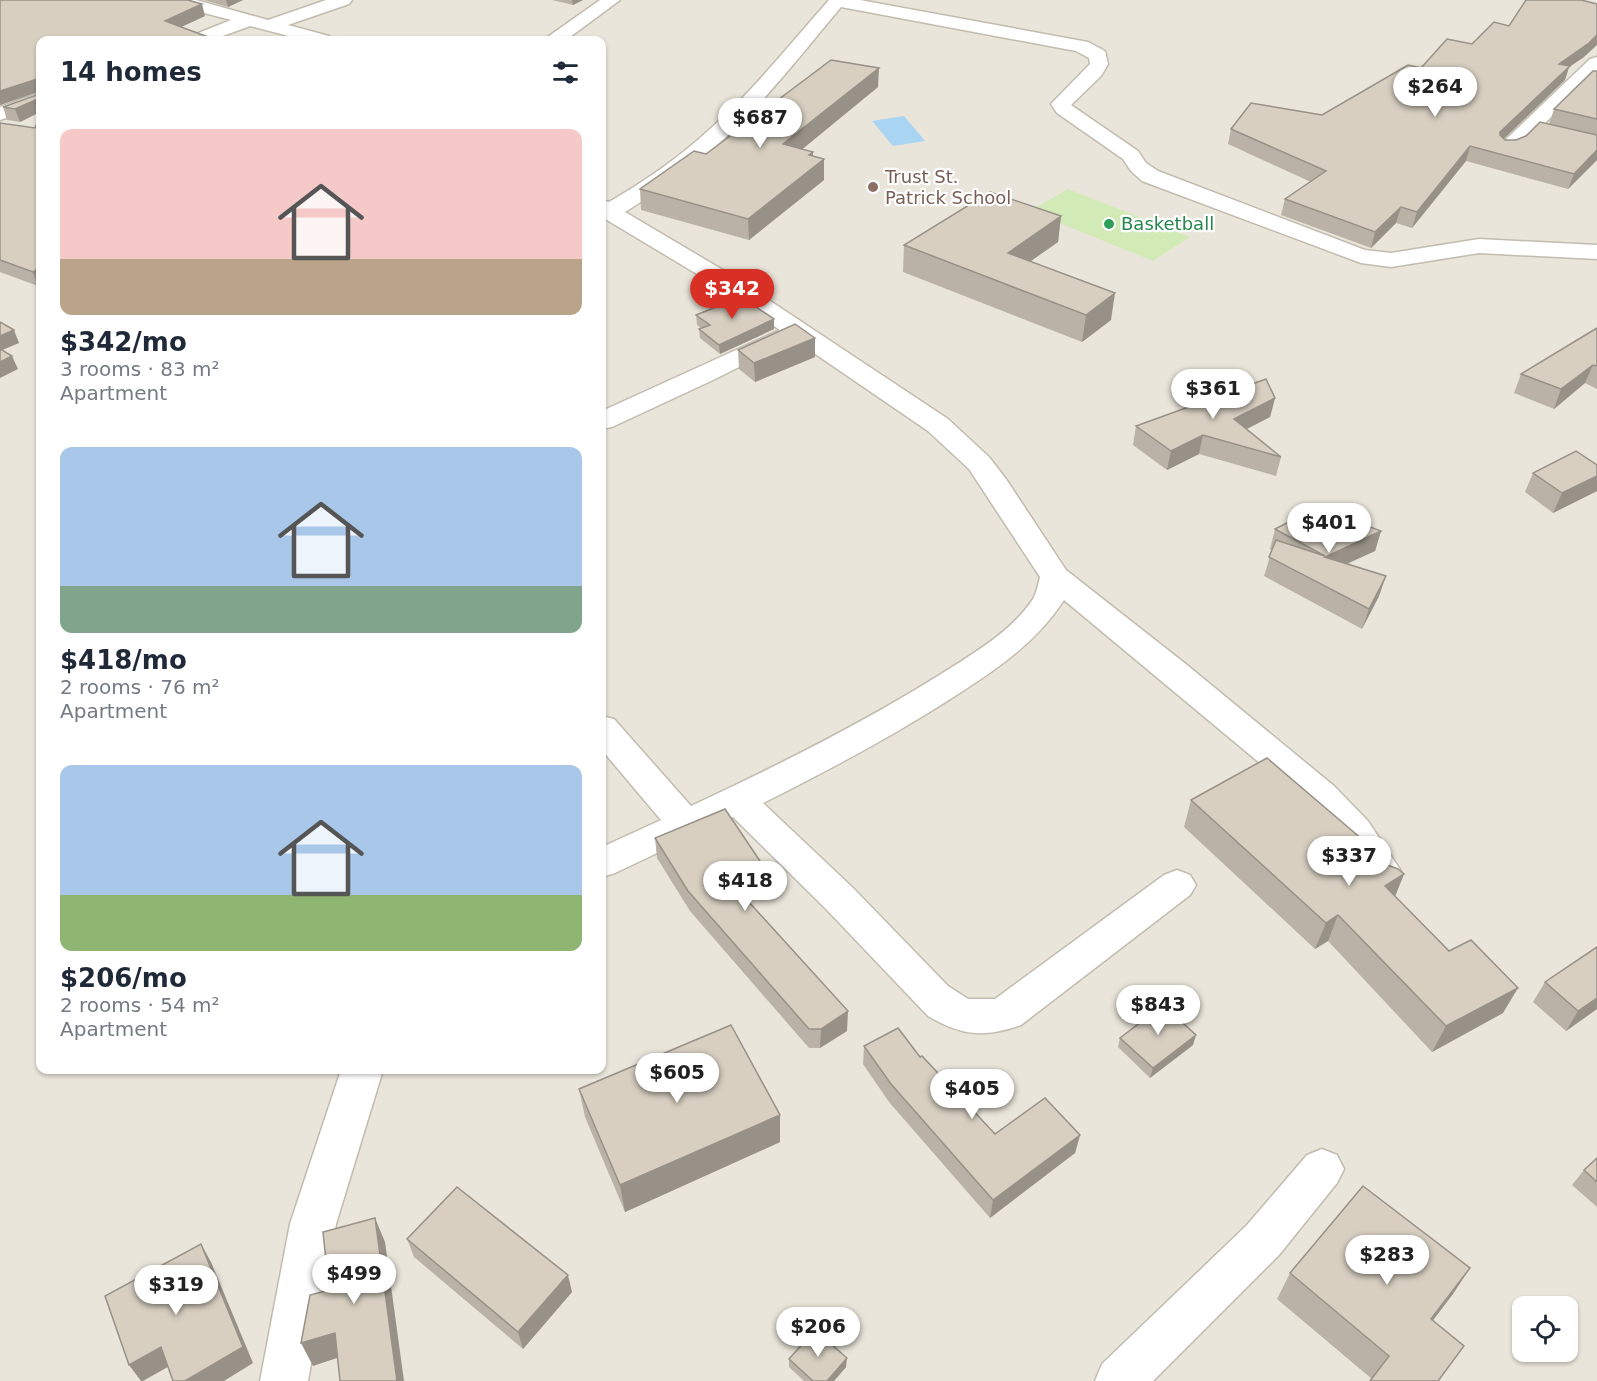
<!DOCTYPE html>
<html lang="en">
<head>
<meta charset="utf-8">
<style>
	:root { --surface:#fff; --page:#f2f2f3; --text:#1f2937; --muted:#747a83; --accent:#d93025 }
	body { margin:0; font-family:"DejaVu Sans",sans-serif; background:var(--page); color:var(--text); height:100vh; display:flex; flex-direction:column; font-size:22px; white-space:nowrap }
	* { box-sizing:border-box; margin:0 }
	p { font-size:20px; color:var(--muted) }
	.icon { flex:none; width:33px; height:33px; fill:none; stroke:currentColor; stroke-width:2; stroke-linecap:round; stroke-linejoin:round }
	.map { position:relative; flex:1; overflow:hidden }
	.side { position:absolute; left:36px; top:36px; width:570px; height:1038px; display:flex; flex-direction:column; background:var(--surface); border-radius:12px; box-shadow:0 2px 4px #0004 }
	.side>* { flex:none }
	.controls { position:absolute; left:1512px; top:1296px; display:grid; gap:12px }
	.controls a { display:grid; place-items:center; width:66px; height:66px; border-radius:12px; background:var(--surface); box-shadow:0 2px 4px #0004; font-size:30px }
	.price { position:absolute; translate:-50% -51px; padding:0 14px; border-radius:21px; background:#fff; color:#222; font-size:20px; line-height:39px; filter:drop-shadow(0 2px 3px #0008) }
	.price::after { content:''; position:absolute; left:50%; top:36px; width:18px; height:14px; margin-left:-9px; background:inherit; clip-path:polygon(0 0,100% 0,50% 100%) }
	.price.current { background:var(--accent); color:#fff }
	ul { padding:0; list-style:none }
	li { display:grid; align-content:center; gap:12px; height:318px; padding:0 24px }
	li span { display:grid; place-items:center; height:186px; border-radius:12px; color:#555 }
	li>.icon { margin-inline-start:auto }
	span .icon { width:108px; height:108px; fill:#fffc; stroke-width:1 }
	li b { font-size:26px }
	h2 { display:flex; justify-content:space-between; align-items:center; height:72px; padding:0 24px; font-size:26px }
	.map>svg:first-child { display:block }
	.residential { fill:#eae5da; fill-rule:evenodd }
	.green { fill:#d2eab5 }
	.water { fill:#a9d4f2 }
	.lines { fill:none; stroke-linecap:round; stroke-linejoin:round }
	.street-casing { stroke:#c2bbae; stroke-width:3 }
	.street { fill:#fff; fill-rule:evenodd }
	.wall { fill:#bab2a6 }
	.shaded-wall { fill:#979187 }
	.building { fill:#d8cfc1; stroke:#979187; stroke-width:1.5 }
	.education-dot { fill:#8d6e63; stroke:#fff; stroke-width:2 }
	.leisure-dot { fill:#2e9e5b; stroke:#fff; stroke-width:2 }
	.labels { text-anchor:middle; stroke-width:4.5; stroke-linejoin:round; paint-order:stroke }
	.far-education-label { font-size:18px; fill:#785e54; stroke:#fff; text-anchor:start }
	.far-leisure-label { font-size:18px; fill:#27864d; stroke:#fff; text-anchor:start }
</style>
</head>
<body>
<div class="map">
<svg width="1597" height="1381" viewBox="0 0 1597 1381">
	<rect width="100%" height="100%" fill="#f6f3ec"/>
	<path class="residential" d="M0,0h1597v1381h-1597zM40,40h562v1030h-562zM1522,1306h46v46h-46z"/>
	<path class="green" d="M1068,189l122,48 -37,24 -123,-50z"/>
	<path class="water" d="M904,116l21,25 -32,5 -21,-25z"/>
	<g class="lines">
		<defs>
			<g id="street">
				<path d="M167,0h29l72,20 58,-20h26l-3,4 -61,21 41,11 3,4h-28l-54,-14 -38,14h-24l3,-4 40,-16 -61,-16z"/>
				<path d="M600,0h20l-54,40h-20l3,-4z"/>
				<path d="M829,0h31l228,42 17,9 3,13 -7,12 -30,29 67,46 8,12 12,8 207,79 26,3 88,-14 118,6v14l-118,-6 -88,14 -30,-4 -219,-82 -11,-10 -8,-12 -66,-46 -6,-9 39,-40 -1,-6 -13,-7 -235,-44c-37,44 -73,91 -116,131 -30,28 -65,52 -100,74l103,61 220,146 41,38 17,22 60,91 121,95 147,121 34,35 33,50 -6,10 -13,4 -13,-4 -26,-40 -34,-37 -245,-204c-27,42 -67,69 -109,96 -62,40 -126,74 -192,107l90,85 95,98 20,13h27l169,-124 13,-5 13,5 6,10 -6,10 -169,130c-36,13 -60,11 -93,-9l-101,-106 -94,-93 -118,56 -13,4v-30l59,-27 -59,-70v-34l12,3 77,87c86,-40 170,-82 250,-132 33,-21 71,-43 92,-75 4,-7 5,-15 7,-22l-71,-108 -41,-38 -136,-93 -3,4 -76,38 -101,47 -10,2v-18l178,-81 -68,-47 -110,-66v-17l7,2c36,-21 71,-45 101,-73 44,-39 80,-85 119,-129z"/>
				<path d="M1597,57v16l-83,80 -7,2 -7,-2 -3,-4 3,-4 90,-86z"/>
				<path d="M40,93v13l-40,14v-13z"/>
				<path d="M341,1070h42l-47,154 -28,157h-48l30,-157z"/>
				<path d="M1322,1149l15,6 7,14 -7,14 -58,72 -126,126h-58l7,-17 145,-139 60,-70z"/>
			</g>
		</defs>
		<use href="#street" class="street-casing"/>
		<use href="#street" class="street"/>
	</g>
	<g class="wall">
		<path d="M0,0l205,16 -24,11 -141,13v72l-20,10 -13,-2 -4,-13 34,-12v-2l-37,12z"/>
		<path d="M204,0h39l-15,7z"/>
		<path d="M552,0h31l-10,5z"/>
		<path d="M1472,44l112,13 -15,10 -4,13 -61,59 1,1h11l33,-16 5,-15 43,-38v89l-29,29 -102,-28 -54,67 -16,-5 -25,25 -90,-33 4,-16 26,-17 -83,-38 3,-15 91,-14z"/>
		<path d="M878,87l-76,62 11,7 11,3v21l-75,60 -108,-30 -1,-21 66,-35z"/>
		<path d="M0,123l38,163 -38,-14z"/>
		<path d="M1061,216l-3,26 -27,19 80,59 -29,22 -179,-70 1,-27z"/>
		<path d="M696,315l78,4v10l-54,25 -20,-16 -1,-9 2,-1 -4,-3z"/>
		<path d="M1597,328v61l-12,-6 -31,26 -40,-16 7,-19z"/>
		<path d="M815,338v19l-60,25 -16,-13 -1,-19z"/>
		<path d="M1275,398l-5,19 -23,12 34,28 -5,19 -77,-22 -32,16 -34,-25 3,-19z"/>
		<path d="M1597,465v26l-44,22 -28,-21 8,-19z"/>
		<path d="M1275,529l106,2 -6,20 -28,13 32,32 -17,33 -98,-53 8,-26 -2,-1z"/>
		<path d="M1191,800l191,63 22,11 -9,23 108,116 -71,39 -104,-111 -13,8 -131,-122z"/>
		<path d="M655,838l107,46 -21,10 106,137 -27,17h-11l-119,-137 -33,-53z"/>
		<path d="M1597,947v62l-31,22 -33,-29 12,-20z"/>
		<path d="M1120,1038l73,7 -43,33 -32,-31z"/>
		<path d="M864,1046l56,11 75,77 85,1 -5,18 -85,65 -101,-116 -26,-38z"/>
		<path d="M579,1089l201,53 -155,70 -40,-95z"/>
		<path d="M1597,1158v49l-25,-22 12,-15z"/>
		<path d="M407,1239l165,53 -49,57 -109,-92z"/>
		<path d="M1290,1273l163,21 -81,85 -95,-80z"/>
		<path d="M789,1359l57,8 -12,14h-30l-15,-14z"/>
	</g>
	<g class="shaded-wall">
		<path d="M226,0h17l-15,7z"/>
		<path d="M572,0h11l-10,5z"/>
		<path d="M202,4l3,12 -37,17 -3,-12z"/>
		<path d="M1597,35v10l-13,12 -15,10 -4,13 -70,67 5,-15 59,-68z"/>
		<path d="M208,37l1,3h-12z"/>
		<path d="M879,68l-1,19 -95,78v-21z"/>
		<path d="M37,79l3,12 -40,14v-14z"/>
		<path d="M40,98v14l-20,10 -5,-13z"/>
		<path d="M1470,146l-4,15 -54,67 5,-16z"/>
		<path d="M1597,150v10l-29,29 6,-15z"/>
		<path d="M813,152v16l11,-9v21l-75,60 -1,-21 61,-64z"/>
		<path d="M1401,207l-5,16 -25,25 4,-16z"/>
		<path d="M1061,216l-3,26 -53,37 3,-26z"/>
		<path d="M40,267v17l-2,2 -5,-14z"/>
		<path d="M1115,293l-4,27 -29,22 4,-27z"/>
		<path d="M774,319v10l-54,25 -1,-9z"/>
		<path d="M14,330l5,13 -19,8v-15z"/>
		<path d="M815,338v19l-60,25 -1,-19z"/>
		<path d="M12,356l6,13 -18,9v-16z"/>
		<path d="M1593,365l-8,18 -31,26 7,-20z"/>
		<path d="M1275,398l-5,19 -41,21 5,-19z"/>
		<path d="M1203,435l-4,19 -32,16 4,-19z"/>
		<path d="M1597,476v15l-44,22 9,-20z"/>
		<path d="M1381,531l-6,20 -56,25 6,-19z"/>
		<path d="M1386,576l-7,20 -17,33 7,-20z"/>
		<path d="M762,864v20l-33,15 -1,-20z"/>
		<path d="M1404,874l-11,27 -8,-15z"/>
		<path d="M1338,915l-10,26 -13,8 11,-26z"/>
		<path d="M1518,988l-15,25 -71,39 14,-26z"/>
		<path d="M1597,998v11l-31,22 12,-20z"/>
		<path d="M848,1011l-1,20 -27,17 1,-19z"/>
		<path d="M1196,1035l-3,10 -43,33 3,-10z"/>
		<path d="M780,1115v27l-155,70 -5,-27z"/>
		<path d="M1080,1135l-5,18 -85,65 3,-18z"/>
		<path d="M375,1218l10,24 19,139h-7z"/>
		<path d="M201,1244l10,18 42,101 -29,18h-39z"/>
		<path d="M1470,1268l-17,26 -38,50 16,-25z"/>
		<path d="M568,1275l4,17 -49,57 -5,-17z"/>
		<path d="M335,1333l11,22 -33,11 -12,-23z"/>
		<path d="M161,1347l12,17 -30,17h-2l-12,-16z"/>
		<path d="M847,1358l-1,9 -12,14h-7z"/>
	</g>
	<g class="building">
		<path d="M0,0h188l14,4 -37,17 43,16 -11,3h-157v58l-25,11 -12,-2 34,-12v-16l-37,12z"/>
		<path d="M1526,0h55l16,4v31l-8,8 -30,21 11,2 -70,66v3l5,5h11l10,-4 14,-14 57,13v15l-23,24 -104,-28 -53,66 -16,-5 -26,25 -90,-33 41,-28 -95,-42 20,-26 71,12 86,-50 13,3 26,-29 25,5 22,-22 15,4z"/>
		<path d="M831,60l48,8 -96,76 30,8 -4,3 15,4 -76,60 -108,-30 54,-38 12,3z"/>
		<path d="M1593,71h4v48l-43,-10z"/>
		<path d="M38,121h2v146l-7,5 -33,-12v-137l35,5z"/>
		<path d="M990,192l71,24 -53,37 107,40 -29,22 -182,-70z"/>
		<path d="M741,297l33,22 -55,26 -20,-16 11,-4 -14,-10z"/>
		<path d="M0,322l14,8 -14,6z"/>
		<path d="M795,324l20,14 -61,25 -16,-13z"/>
		<path d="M1597,328v38l-4,-1 -32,24 -40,-15z"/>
		<path d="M0,349l12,7 -12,6z"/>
		<path d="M1266,379l9,19 -41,21 47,38 -78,-22 -32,16 -35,-25z"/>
		<path d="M1576,451l21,14v11l-35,17 -29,-20z"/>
		<path d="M1318,507l63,24 -56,26 61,19 -17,33 -100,-52 7,-17 49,16 -50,-27z"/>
		<path d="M1267,758l103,88 12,17 16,6 6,5 -19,12 64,65 22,-11 47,48 -72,38 -108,-111 -12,8 -135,-123z"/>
		<path d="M725,809l37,55 -34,15 120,132 -27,18h-12l-121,-138 -33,-53z"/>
		<path d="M1597,947v51l-19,13 -33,-29z"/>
		<path d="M1163,1005l33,30 -43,33 -33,-30z"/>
		<path d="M731,1025l49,90 -160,70 -41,-96z"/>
		<path d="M898,1028l22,29 2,-1 73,78 50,-36 35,37 -87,65 -102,-116 -27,-38z"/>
		<path d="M1597,1158v24l-13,-12z"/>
		<path d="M1363,1186l107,82 -39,51 33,27 -26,35h-68l19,-25 -99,-83z"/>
		<path d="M457,1187l111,88 -50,57 -111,-93z"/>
		<path d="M375,1218l22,163h-57l-5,-48 -34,10 9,-48 19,-5 -6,-58z"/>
		<path d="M201,1244l42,103 -58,34h-12l-12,-34 -32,18 -24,-69z"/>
		<path d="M815,1330l32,28 -20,23h-14l-24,-22z"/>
	</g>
	<circle class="education-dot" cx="873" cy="187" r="6"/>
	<circle class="leisure-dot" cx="1109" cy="224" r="6"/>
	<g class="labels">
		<g class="far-education-label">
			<text x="885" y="183">Trust St.<tspan x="885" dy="21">Patrick School</tspan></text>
		</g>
		<g class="far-leisure-label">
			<text x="1121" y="230">Basketball</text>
		</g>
	</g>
</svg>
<div class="controls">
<a><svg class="icon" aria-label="locate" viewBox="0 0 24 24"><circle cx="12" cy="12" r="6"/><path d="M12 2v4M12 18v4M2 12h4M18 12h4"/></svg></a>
</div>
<b class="price" style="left:1435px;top:118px">$264</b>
<b class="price" style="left:760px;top:149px">$687</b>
<b class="price current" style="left:732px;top:320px">$342</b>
<b class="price" style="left:1213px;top:420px">$361</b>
<b class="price" style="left:1329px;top:554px">$401</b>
<b class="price" style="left:1349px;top:887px">$337</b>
<b class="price" style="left:745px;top:912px">$418</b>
<b class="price" style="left:1158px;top:1036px">$843</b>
<b class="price" style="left:677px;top:1104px">$605</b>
<b class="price" style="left:972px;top:1120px">$405</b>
<b class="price" style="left:1387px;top:1286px">$283</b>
<b class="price" style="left:354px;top:1305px">$499</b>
<b class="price" style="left:176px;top:1316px">$319</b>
<b class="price" style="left:818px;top:1358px">$206</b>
<section class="side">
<h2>14 homes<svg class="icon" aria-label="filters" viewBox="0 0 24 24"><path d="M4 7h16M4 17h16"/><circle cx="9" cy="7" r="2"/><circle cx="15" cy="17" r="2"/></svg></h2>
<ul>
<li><span style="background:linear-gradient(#f6c9c9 70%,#b9a48a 0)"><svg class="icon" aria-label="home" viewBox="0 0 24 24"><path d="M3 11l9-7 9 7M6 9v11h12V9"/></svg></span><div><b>$342/mo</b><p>3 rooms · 83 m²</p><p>Apartment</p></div></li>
<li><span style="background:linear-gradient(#a9c7e8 75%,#7fa58c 0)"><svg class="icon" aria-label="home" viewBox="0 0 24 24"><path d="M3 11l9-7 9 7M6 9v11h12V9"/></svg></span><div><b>$418/mo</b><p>2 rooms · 76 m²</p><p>Apartment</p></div></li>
<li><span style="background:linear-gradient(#a9c7e8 70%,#8fb573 0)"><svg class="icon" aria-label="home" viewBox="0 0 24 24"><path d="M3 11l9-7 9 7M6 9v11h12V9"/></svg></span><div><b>$206/mo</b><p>2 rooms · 54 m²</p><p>Apartment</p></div></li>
</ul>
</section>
</div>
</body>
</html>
